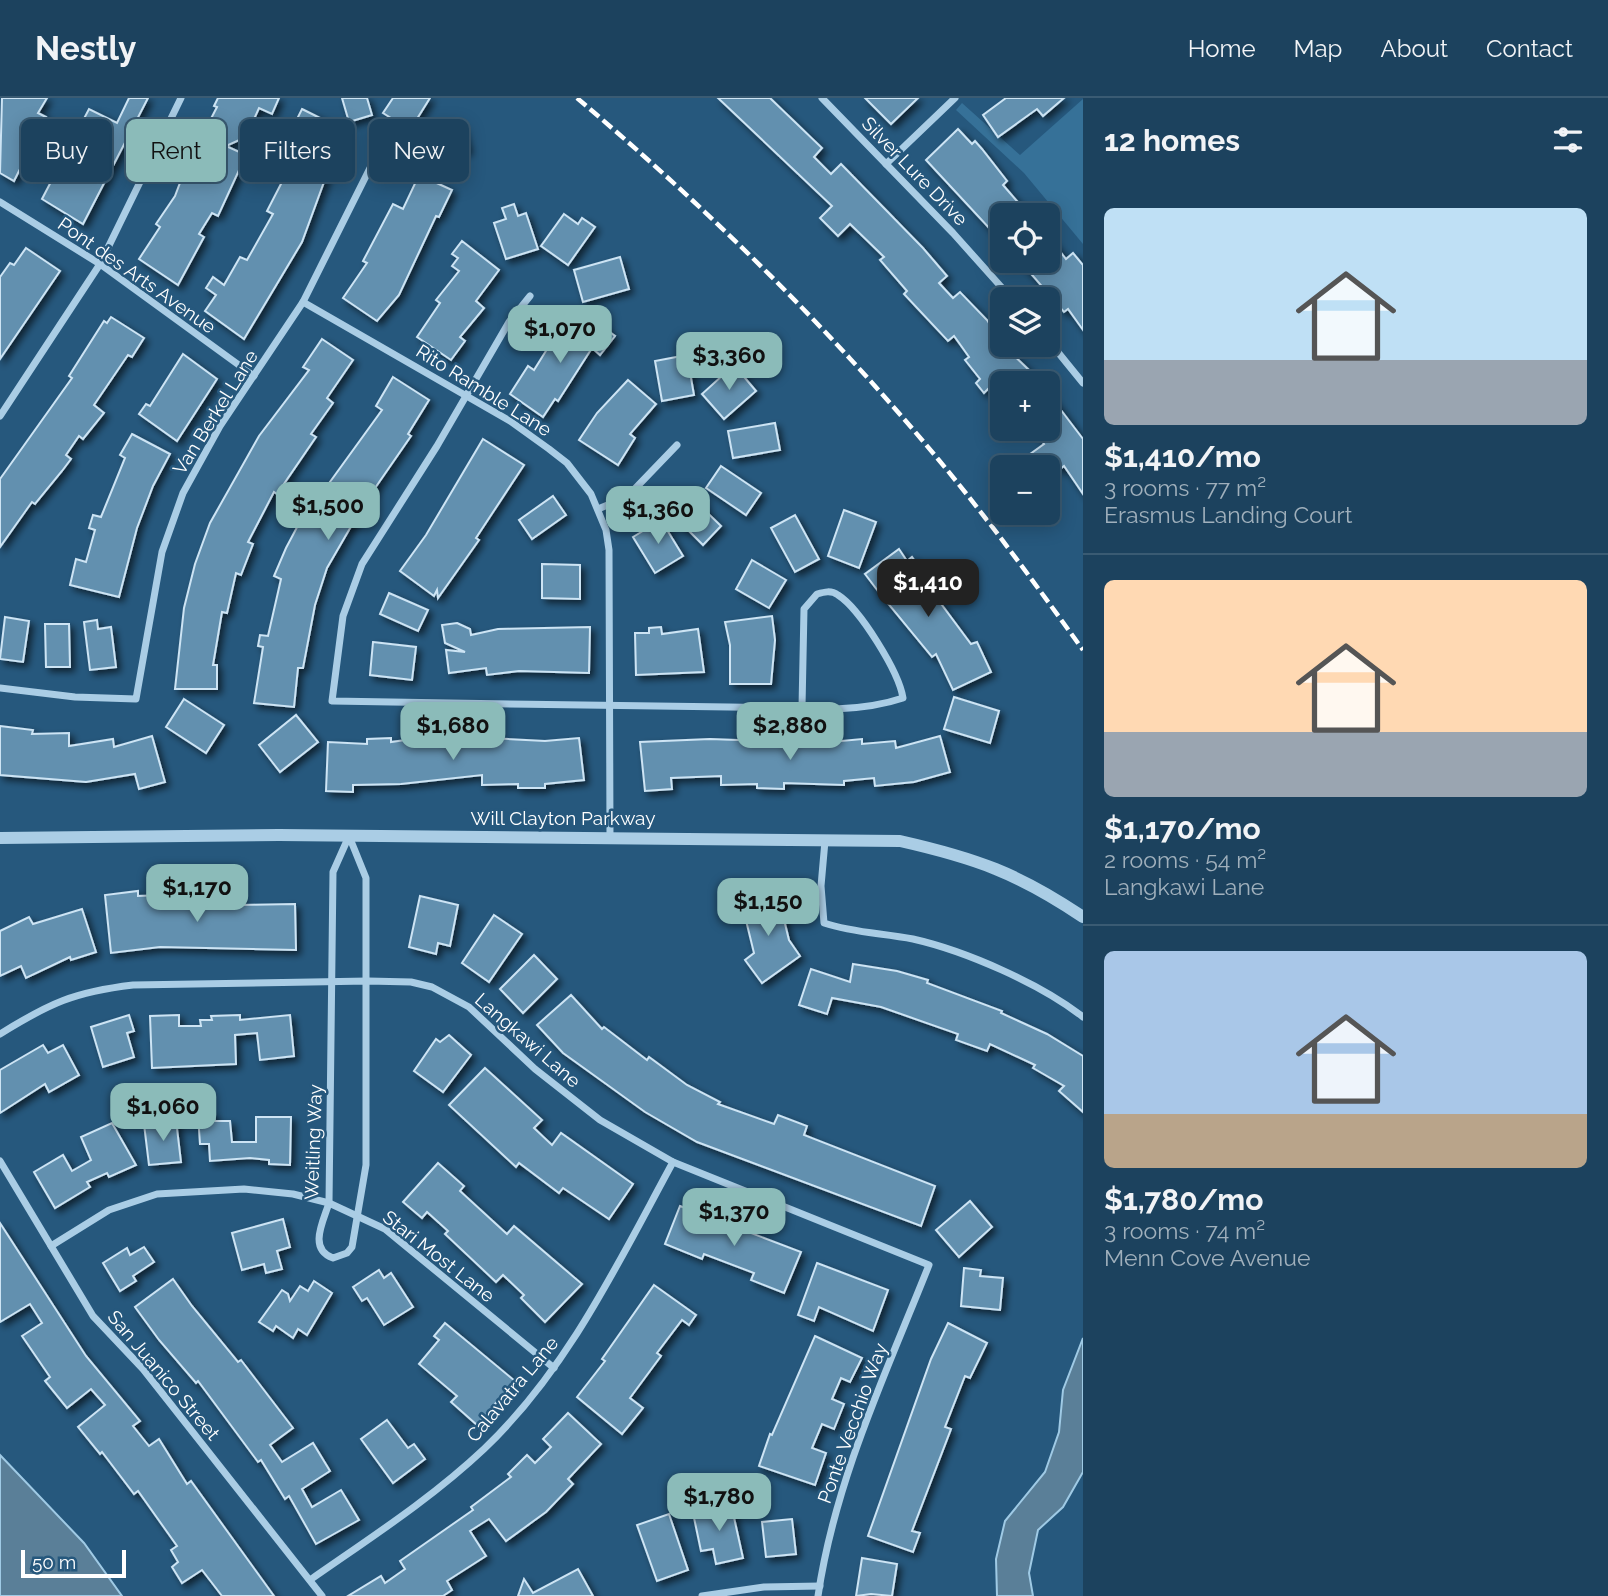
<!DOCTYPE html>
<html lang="en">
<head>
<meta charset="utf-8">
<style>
	:root { --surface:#1c425e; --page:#254964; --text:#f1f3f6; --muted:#a0b0bc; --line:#3a5b73; --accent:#8bbbb9 }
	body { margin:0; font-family:Raleway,sans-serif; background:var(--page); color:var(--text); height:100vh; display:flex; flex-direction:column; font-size:26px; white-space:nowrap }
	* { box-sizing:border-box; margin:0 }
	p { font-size:23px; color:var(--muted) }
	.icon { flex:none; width:38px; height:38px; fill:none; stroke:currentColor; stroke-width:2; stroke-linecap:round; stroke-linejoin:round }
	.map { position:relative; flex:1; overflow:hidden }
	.panel { display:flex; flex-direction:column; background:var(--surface); width:525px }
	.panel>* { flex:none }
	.guide { position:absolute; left:21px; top:21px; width:665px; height:63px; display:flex; gap:14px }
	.tools { position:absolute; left:990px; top:105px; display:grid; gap:14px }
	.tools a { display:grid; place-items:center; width:70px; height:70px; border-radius:10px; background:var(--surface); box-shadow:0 4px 18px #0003,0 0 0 2px var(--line); font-size:35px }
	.scale { position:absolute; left:21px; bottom:18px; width:105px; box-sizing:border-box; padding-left:7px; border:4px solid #fff; border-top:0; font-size:19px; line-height:24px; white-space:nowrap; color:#fff; -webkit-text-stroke:5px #26587d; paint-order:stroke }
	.price { position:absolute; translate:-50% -60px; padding:0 16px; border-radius:14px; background:var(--accent); color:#111; font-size:23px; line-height:46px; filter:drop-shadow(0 2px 4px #0008) }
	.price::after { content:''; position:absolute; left:50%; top:42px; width:21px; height:16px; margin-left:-10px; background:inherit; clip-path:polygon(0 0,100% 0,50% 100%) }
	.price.current { background:#222; color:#fff }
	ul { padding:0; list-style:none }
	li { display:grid; align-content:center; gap:14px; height:371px; padding:0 21px }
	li+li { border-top:2px solid var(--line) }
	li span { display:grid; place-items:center; height:217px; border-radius:10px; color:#555 }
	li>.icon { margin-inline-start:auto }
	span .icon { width:126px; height:126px; fill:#fffc; stroke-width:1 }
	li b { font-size:30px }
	h2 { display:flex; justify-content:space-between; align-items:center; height:84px; padding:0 21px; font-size:30px }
	.tag { padding:0 24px; border-radius:10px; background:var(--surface); box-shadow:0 4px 18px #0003,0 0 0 2px var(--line); font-size:24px; line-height:63px }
	.tag.current { background:var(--accent); color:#111 }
	header { display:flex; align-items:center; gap:42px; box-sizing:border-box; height:98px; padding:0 35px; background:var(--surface); border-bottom:2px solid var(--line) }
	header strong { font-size:33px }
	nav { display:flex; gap:38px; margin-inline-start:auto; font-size:24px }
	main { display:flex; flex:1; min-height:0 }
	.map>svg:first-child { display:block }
	.green { fill:#367198 }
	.water { fill:#5a7f98; stroke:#9fcae5; stroke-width:2 }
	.building { fill:#6290af; stroke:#cde4f4; stroke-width:2; filter:url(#shadow) }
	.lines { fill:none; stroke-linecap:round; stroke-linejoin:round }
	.minor { stroke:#aacde5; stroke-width:7 }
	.tertiary { stroke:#aacde5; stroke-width:12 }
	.rail { stroke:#fff; stroke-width:4.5; stroke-dasharray:12 5; stroke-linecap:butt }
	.labels { text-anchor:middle; stroke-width:5; stroke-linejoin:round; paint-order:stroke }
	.street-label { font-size:19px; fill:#fff; stroke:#26587d }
</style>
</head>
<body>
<header>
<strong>Nestly</strong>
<nav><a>Home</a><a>Map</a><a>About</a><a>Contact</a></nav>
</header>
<main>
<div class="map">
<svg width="1083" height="1498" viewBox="0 0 1083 1498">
	<defs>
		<filter id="shadow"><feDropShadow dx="4" dy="4" stdDeviation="3.5" flood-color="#0009"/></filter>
	</defs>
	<rect width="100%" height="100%" fill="#26587d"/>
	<path class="green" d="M1083,1v145l-59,-71 -68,-63 6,-7 58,52z"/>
	<g class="water">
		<path d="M1083,1240v134l-20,35 -25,23 -9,43 4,23h-36l-1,-37 9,-38 40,-49 14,-40 4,-42z"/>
		<path d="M0,1357l84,88 38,53h-122z"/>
	</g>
	<g class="building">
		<path d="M2,0h45l-9,15 8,4 -32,64 -14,-8z"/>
		<path d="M129,0h19l-65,126 -41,-25 47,-90 28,14z"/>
		<path d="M218,0h61l-7,16 -13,-6 -13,29 -20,9 20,9 -28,61 -6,-3 -13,21 5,3 -26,48 -39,-26 21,-32 -4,-3 19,-28 11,-29 31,-60 -3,-1z"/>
		<path d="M342,0h25l5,17 -23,7z"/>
		<path d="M393,0h37l-20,32 -27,-17z"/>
		<path d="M718,0h52l52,50 -8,9 17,17 10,-10 82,84 24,28 -8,7 14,15 7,-6 27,28 16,25 28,27 -15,11h-13v21l-14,-16 -5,5 -8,-10 4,-4 -15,-19 4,-3 -15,-21 -6,5 -44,-47 3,-3 -27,-31 4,-3 -34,-33 -12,12 -18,-18 12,-12z"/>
		<path d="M865,0h53l-27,26z"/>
		<path d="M1006,0h58l-21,18 -6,-7 -39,28 -15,-22z"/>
		<path d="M302,11l38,19 -20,40 8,3 -26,71 -58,97 -39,-28 11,-16 -10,-7 7,-11 11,8 16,-28 7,3 26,-46 -6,-3 16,-31 -5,-3 15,-35 -6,-3z"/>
		<path d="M461,28l7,24 -45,12 -7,-23z"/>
		<path d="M958,31l14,15 3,-3 7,8 25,32 -4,4 26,30h-26v28l-77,-83z"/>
		<path d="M419,77l33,15 -13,27 -3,-1 -37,79 -22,26 -34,-23 24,-35 -4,-2 30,-57 10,5z"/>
		<path d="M514,106l4,12 8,-3 12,36 -32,10 -12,-36 12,-4 -4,-11z"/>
		<path d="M564,116l14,10 4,-6 13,9 -27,38 -27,-19z"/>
		<path d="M1048,138l18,23 7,-6 10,12v65l-15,-21 -4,3 -44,-51h28z"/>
		<path d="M462,143l37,29 -23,31 8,7 -24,29 5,4 -14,19 -34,-23 23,-34 -4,-3 23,-29 -7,-5 6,-8 -6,-4z"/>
		<path d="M26,150l34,23 -60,88v-82l10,-14 4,2z"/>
		<path d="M620,159l9,32 -46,13 -9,-32z"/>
		<path d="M587,217l28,21 -15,19 -8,-7 -34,53 -3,-2 -12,18 -33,-23 18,-28 6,4 20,-32 4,2 17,-22 16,11z"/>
		<path d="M111,219l33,21 -12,19 -4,-2 -34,50 10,8 -21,26 -4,-3 -13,19 5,4 -9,12 -27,33 -3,-2 -32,45v-68l72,-101 -3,-2 35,-55 3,2z"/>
		<path d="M322,241l31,21 -26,38 6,5 -22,31 5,3 -39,57 -3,-2 -26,50 5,2 -12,31 -5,-2 -9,40 -5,-1 -9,53h4v24h-42l9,-81 11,-44 15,-41 49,-87 50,-66 -6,-3z"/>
		<path d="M183,256l34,25 -40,62 -38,-27 7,-10 4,2z"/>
		<path d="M687,257l7,40 -32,6 -7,-40z"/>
		<path d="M734,267l22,26 -32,28 -22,-25z"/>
		<path d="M393,279l36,23 -21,34 3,2 -47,68 -37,64 -12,37 -12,63h-5l-4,39 -40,-4 9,-56 -5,-1 2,-11 8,1 13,-57 -7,-3 12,-28 18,-34 2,1 76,-105 -6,-4z"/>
		<path d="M628,282l28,24 -26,30 5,4 -17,27 -39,-25 18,-27z"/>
		<path d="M1048,295l35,46v55l-19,-28 -5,4 -8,-11 -13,8h-26l32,-23 -11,-15h15z"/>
		<path d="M775,325l5,27 -47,8 -5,-27z"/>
		<path d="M132,336l38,20 -17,32 -16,42 -18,69 -49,-12 6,-26 10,3 9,-32 -6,-2 4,-13 8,2 24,-59 -5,-3z"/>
		<path d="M483,341l41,26 -48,73 3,2 -41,58 -1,-8 -3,6 -34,-25 26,-36z"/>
		<path d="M721,368l40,27 -15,22 -40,-27z"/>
		<path d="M684,392l37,36 -18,19 -34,-34z"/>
		<path d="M553,398l13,19 -34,24 -13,-19z"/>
		<path d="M844,412l32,12 -17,46 -31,-12z"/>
		<path d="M795,417l24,44 -24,13 -24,-44z"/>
		<path d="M661,422l22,36 -28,17 -22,-36z"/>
		<path d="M899,451l8,12 5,-4 7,10 -3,3 55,74 6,-2 14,30 -38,18 -17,-36 -4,3 -51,-62 -16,-21z"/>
		<path d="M752,462l34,20 -17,28 -33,-19z"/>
		<path d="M542,466l38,1v34l-38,-1z"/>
		<path d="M389,495l39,17 -10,21 -38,-17z"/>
		<path d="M772,518l3,24 -4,44h-41v-39l-5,-23z"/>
		<path d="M5,519l24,4 -6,41 -23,-3z"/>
		<path d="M97,522l1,9 13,-2 5,40 -26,3 -6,-48z"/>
		<path d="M457,525l13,6 1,6 27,-6 92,-2 -1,46 -70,-2 -32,4 -1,-7 -37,5 -3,-23 19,2 -20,-9 -3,-18z"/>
		<path d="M45,526h24l1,43h-24z"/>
		<path d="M661,529l1,7 36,-5 6,43 -68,3 -1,-42h14v-5z"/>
		<path d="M373,544l43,5 -4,33 -42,-5z"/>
		<path d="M954,599l45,14 -9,32 -46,-14z"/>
		<path d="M184,601l40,26 -18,28 -40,-26z"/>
		<path d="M296,617l22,27 -38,30 -21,-27z"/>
		<path d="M0,628l33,4 -1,4 37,-1v13l44,-7 1,8 38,-11 13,46 -26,7 -4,-15 -49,8 -86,-7z"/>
		<path d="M940,638l10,36 -36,10 -39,4 -1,-8 -30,3v4l-60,-2v6l-27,-1v-4l-36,1v-9l-50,2 1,11 -27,2 -5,-49 70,-3 110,4 42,-4v5l33,-3 1,7z"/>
		<path d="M426,639l1,4 44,-4 74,4 34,-3 5,42 -39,4v4h-27v-4l-36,1v-10l-81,9 -48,1v7l-27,-1 2,-49 39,2v-5l24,-1v4z"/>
		<path d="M138,793v5l53,-2 1,9 47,-4 1,6 55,-1 1,46 -136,-3 -49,6 -6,-58z"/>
		<path d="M778,797l11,45 11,16 -38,27 -17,-23 9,-7 -12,-49z"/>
		<path d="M420,798l38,9 -8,41 -12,-3 -2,11 -27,-7z"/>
		<path d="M82,811l14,43 -25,8 -1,-3 -44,21 -5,-12 -21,10v-45l29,-14 4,7z"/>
		<path d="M494,817l28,19 -33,48 -27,-19z"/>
		<path d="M534,857l23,24 -34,34 -23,-24z"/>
		<path d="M853,866l44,7 31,9 -1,3 75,28 -1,2 46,21 36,22v56l-24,-21 5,-5 -31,-18 2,-3 -45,-21 -3,7 -31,-11 2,-6 -77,-27 -49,-9 -5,16 -28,-9 12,-36 39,13z"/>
		<path d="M571,897l31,34 2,-2 43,33 2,-3 38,28 33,17 -2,2 56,20 4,-9 29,11 -3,9 131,51 -14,40 -224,-84 -52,-30 -82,-59 -26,-28z"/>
		<path d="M129,917l5,16 -7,2 7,24 -31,10 -12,-40z"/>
		<path d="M179,917v11h22l-1,-6h12l-1,-4 29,-1v5l50,-5 4,41 -34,4 -3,-27 -22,2 1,29 -84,4 -2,-52z"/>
		<path d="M449,937l22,20 -28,37 -29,-21 22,-32 4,3z"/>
		<path d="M43,947l5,8 15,-8 16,30 -30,17 -4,-8 -45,29v-43z"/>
		<path d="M485,970l57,52 -8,8 18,17 9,-12 72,51 -24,35 -46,-31 -4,5 -40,-30 -3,4 -67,-62z"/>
		<path d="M214,1016l1,7h15l2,21h24v-25h35l-1,48 -21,-1v-4l-19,-2 -40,3 -1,-17h-9l-2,-29z"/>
		<path d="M176,1022l5,42 -32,3 -5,-41z"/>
		<path d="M112,1025l24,42 -27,12 -2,-4 -20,9 3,5 -35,21 -21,-36 29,-17 9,16 19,-11 -10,-23z"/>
		<path d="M438,1065l26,23 -4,5 47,43 7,-8 68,58 -37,38 -24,-24 3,-3 -21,-20 -7,7 -51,-48 3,-3 -21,-19 -5,6 -19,-16z"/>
		<path d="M970,1103l22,26 -33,30 -23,-27z"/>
		<path d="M680,1108l121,46 -17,41 -33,-13 3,-7 -50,-19 -2,5 -37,-15z"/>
		<path d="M283,1121l7,28 -13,4 5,18 -16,4 -2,-9 -22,6 -10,-37z"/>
		<path d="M0,1125l86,133 54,65 -7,5 16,20 10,-7 28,45 4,-3 83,115h-52l-20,-26 -20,13 -10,-16 6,-5 -7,-12 6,-4 -39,-55 -4,3 -32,-42 -2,2 -22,-27 27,-22 -14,-16 -24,19 -22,-27 5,-4 -28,-41 20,-13 -12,-19 -30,18z"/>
		<path d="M144,1149l10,15 -21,14 3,5 -16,10 -17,-28 24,-15 3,7z"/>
		<path d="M817,1165l71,27 -15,41 -54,-24 -5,14 -16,-6z"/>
		<path d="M964,1170l17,2 -1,6 23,2 -3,32 -39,-4z"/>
		<path d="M379,1172l5,8 7,-5 22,34 -29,18 -17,-27 -5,3 -9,-14z"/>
		<path d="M173,1181l19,27 46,56 3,-2 52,68 -23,17 12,17 31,-19 17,28 -28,18 10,18 29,-17 18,30 -43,24 -27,-48 -4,3 -24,-39 -3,2 -60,-81 -2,2 -37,-43 -24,-33z"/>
		<path d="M314,1183l18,12 -25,42 -9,-6 -5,9 -17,-12 -3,5 -14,-9 23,-32 6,4 2,7 10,-15 8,5z"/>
		<path d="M654,1187l42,30 -7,10 -7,-5 -25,33 4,3 -31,42 13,10 -21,26 -45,-37 28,-36 -3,-2z"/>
		<path d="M445,1225l70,58 -38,44 -26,-23 6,-6 -38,-32 20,-24 -5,-4z"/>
		<path d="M948,1225l39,20 -17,35 -5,-2 -20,51 6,2 -39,102 8,2 -7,19 -45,-16 63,-177z"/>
		<path d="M815,1238l47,22 -12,24 -9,-4 -9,21 12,5 -10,25 -12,-5 -10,24 14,5 -11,32 -56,-19 11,-32 2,1z"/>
		<path d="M568,1315l33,31 -33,35 5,5 -27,28 -40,29 -17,-22 -19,12 16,25 -39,25 5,9 -9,6h-95l33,-20 4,7 20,-14 -5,-8 73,-51 -2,-3 40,-30 -3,-3 19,-19 8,8 16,-16 -8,-8z"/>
		<path d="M387,1322l21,28 6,-4 11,15 -32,24 -32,-44z"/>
		<path d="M731,1406l12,54 -27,6 -3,-15 -12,2 -8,-38z"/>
		<path d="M669,1416l19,56 -31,11 -20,-56z"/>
		<path d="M792,1421l4,35 -30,3 -4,-35z"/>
		<path d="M862,1460l35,6 -5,32 -21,-2 -15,2z"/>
		<path d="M578,1471l15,27h-75l6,-17 9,14z"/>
	</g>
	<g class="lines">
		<g class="minor">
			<path d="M822,0l131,135 59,66"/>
			<path d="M886,66l69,-66"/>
			<path d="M0,104l100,62 154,112"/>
			<path d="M530,198l-21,26 -72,124 -75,118 -19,52 -11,85c132,2 265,5 397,6 56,0 121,9 174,-9 -4,-26 -43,-89 -65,-103 -7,-5 -14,-3 -21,-1l-13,15 -2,98"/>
			<path d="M303,204l207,119 39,28 18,14 24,31 15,36 3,20 1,287"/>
			<path d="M1048,242l35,43"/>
			<path d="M0,318l100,-152 81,-166"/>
			<path d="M598,411l29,-12 50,-52"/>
			<path d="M0,590l75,9 61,2 26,-147 21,-59 37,-67 83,-124 70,-140"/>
			<path d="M349,738l17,42v287l-14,82 -5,6 -14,5c-25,-9 -10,-36 -4,-55l4,-331z"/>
			<path d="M825,743l-4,45 3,37c30,10 59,10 89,16 53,12 128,45 170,78"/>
			<path d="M0,936c50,-31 74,-42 133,-49l235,-4 43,1 21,5 37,20 66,62 65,51 73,42 256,103c-43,108 -94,215 -111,331"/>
			<path d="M0,1063l93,155 50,53 179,227"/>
			<path d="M51,1148l58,-36 48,-16 87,-5 49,5 36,9 56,26 169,139"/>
			<path d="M310,1482c60,-42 121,-81 174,-131 84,-80 134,-186 189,-287"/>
			<path d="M702,1498l62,-9 56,-1"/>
		</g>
		<path class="tertiary" d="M0,740l279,-3 621,6c75,17 118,32 183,76"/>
		<path class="rail" d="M577,0c130,110 252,230 361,361 51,61 98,126 145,191"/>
	</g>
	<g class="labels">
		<g class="street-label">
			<text transform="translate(915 73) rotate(46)" y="7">Silver Lure Drive</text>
			<text transform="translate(137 177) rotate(35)" y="7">Pont des Arts Avenue</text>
			<text transform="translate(484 292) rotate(32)" y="7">Rito Ramble Lane</text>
			<text transform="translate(215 314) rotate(-58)" y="7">Van Berkel Lane</text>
			<text x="563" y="727">Will Clayton Parkway</text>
			<text transform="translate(528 942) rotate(41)" y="7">Langkawi Lane</text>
			<text transform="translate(313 1044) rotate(-88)" y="7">Weitling Way</text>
			<text transform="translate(439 1158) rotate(38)" y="7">Stari Most Lane</text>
			<text transform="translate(164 1277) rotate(50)" y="7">San Juanico Street</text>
			<text transform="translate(512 1291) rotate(-50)" y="7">Calavatra Lane</text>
			<text transform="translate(852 1325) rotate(-70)" y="7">Ponte Vecchio Way</text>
		</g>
	</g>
</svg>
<div class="tools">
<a><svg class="icon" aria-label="locate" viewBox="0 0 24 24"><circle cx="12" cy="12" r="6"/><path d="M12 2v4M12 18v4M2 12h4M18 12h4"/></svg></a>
<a><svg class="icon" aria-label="layers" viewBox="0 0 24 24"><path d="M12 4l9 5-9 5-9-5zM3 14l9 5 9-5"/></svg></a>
<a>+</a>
<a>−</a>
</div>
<div class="scale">50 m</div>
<b class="price" style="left:560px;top:267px">$1,070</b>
<b class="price" style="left:729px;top:294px">$3,360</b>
<b class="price" style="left:328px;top:444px">$1,500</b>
<b class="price" style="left:658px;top:448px">$1,360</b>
<b class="price current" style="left:928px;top:521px">$1,410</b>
<b class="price" style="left:453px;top:664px">$1,680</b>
<b class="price" style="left:790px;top:664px">$2,880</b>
<b class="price" style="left:197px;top:826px">$1,170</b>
<b class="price" style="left:768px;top:840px">$1,150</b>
<b class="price" style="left:163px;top:1045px">$1,060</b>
<b class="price" style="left:734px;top:1150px">$1,370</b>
<b class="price" style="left:719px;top:1435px">$1,780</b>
<div class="guide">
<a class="tag">Buy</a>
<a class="tag current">Rent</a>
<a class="tag">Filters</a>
<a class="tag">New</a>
</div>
</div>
<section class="panel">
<h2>12 homes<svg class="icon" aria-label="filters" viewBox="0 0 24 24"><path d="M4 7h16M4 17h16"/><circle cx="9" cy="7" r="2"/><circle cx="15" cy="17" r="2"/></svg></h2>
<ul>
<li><span style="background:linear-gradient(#bfe0f5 70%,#9aa5b1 0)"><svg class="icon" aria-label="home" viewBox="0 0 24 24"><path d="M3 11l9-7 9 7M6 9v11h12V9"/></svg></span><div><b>$1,410/mo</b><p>3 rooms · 77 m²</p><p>Erasmus Landing Court</p></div></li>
<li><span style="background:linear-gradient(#ffd9b3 70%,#9aa5b1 0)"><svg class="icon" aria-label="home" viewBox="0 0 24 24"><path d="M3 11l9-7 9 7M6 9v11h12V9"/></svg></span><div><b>$1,170/mo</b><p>2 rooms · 54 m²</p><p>Langkawi Lane</p></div></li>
<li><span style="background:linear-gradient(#a9c7e8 75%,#b9a48a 0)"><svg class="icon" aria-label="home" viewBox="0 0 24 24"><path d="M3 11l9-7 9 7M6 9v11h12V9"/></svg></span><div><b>$1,780/mo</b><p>3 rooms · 74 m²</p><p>Menn Cove Avenue</p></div></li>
</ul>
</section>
</main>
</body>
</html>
